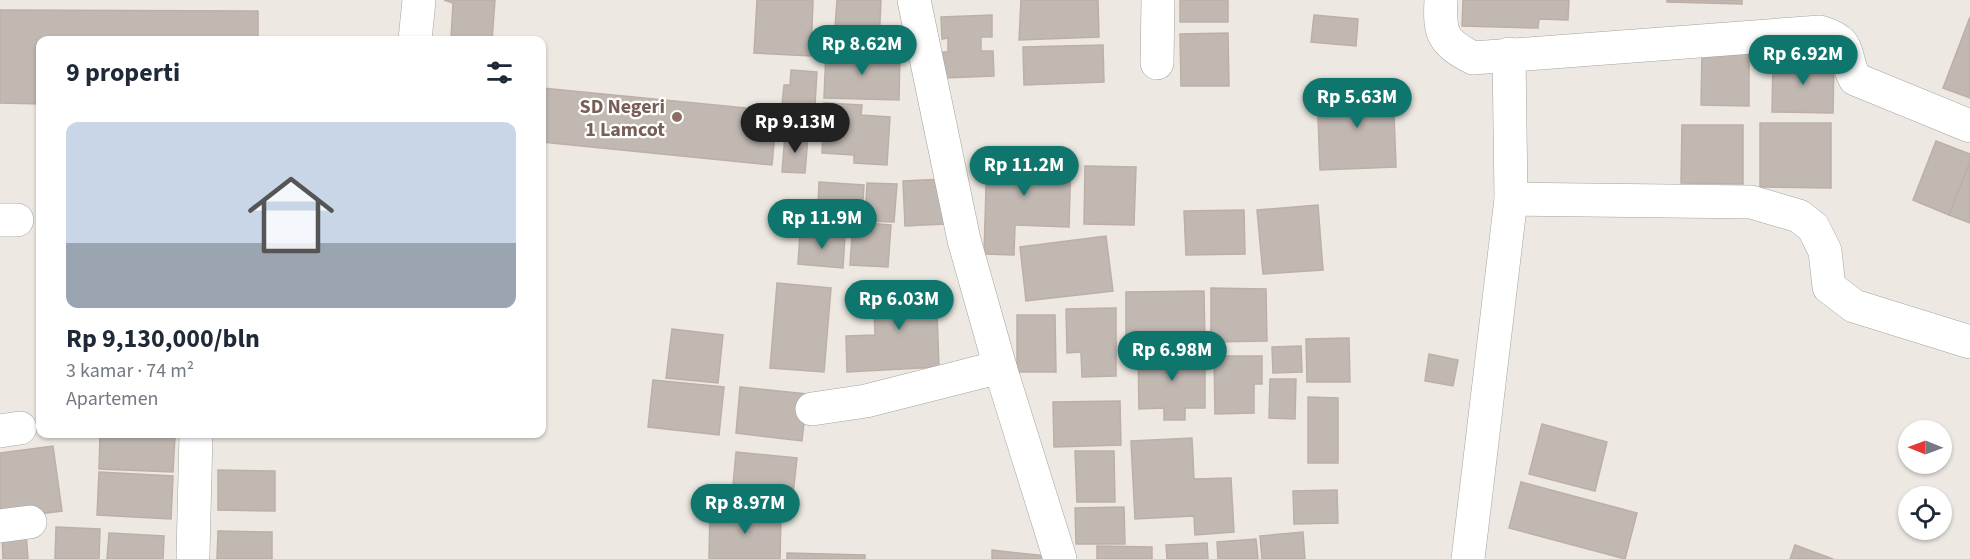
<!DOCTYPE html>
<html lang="id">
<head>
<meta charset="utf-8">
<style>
	:root { --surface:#fff; --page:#f2f2f3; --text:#1f2937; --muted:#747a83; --line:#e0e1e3; --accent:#0f766e }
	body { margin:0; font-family:"Source Sans 3",sans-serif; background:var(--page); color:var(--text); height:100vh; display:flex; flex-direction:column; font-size:22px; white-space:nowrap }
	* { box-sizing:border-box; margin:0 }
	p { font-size:20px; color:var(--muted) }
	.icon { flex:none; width:33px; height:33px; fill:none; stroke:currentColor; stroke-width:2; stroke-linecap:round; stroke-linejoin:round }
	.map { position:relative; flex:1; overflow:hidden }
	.drawer { position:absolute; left:36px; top:36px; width:510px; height:402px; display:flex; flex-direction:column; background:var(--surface); border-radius:12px; box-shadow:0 2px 4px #0004 }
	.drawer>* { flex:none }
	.needle { width:39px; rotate:271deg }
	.fabs { position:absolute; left:1898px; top:420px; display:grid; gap:12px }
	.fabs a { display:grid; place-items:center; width:54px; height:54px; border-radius:50%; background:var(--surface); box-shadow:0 2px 4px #0004; font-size:30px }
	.price { position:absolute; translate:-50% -51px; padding:0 14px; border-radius:21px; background:var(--accent); color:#fff; font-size:20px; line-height:39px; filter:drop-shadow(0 2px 3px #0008) }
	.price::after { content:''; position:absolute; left:50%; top:36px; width:18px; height:14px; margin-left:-9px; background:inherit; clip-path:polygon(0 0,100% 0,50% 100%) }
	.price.selected { background:#222; color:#fff }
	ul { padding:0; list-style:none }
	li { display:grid; align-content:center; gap:12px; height:318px; padding:0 30px }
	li+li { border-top:2px solid var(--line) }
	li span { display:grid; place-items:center; height:186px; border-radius:12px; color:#555 }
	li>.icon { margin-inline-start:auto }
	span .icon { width:108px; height:108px; fill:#fffc; stroke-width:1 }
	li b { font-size:26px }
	h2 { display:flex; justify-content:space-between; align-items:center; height:72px; padding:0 30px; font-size:26px }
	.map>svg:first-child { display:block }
	.building { fill:#c1b8b2; stroke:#bdafa6; stroke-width:1.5 }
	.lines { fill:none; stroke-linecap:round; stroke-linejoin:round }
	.minor-casing { stroke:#a3a3a3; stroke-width:34 }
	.minor { stroke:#fff; stroke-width:33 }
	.education-dot { fill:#8d6e63; stroke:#fff; stroke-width:2 }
	.labels { text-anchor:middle; stroke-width:4.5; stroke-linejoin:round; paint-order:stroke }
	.education-label { font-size:20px; font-weight:bold; fill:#785e54; stroke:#fff; text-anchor:end }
</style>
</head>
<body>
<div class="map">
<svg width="1970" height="559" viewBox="0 0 1970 559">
	<rect width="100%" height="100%" fill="#ede9e2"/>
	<g class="building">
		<path d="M444,0h51l-3,40h-49v-2h8l2,-35z"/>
		<path d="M757,0h56l-2,56 -57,-3z"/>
		<path d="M837,0h44l-2,44 -45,-2z"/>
		<path d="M1021,0h77l1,37 -80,3z"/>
		<rect x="1180" y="0" width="48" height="22"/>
		<path d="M1463,0h106l-1,20 -29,-1 -1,9 -76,-2z"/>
		<path d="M1667,0h75v4l-75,-2z"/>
		<path d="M0,10l258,1v29h-218v64l-40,-1z"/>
		<path d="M992,15v22h-11v14h12l1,25 -50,2 -1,-26h5v-14l-6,1 -1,-22z"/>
		<path d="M1314,15l44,4 -2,27 -45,-4z"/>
		<path d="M1970,17v81l-27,-10z"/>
		<path d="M1228,33l1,53h-48l-1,-52z"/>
		<path d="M1103,45l1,37 -80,3 -1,-38z"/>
		<path d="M826,51l74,2 -1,47 -75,-2z"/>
		<path d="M1702,52h47v54l-48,-1z"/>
		<path d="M1773,59l61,1 -1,53 -61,-1z"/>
		<path d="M791,70l26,2 -3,49 -25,-1v-14l-7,-1 2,-20h6z"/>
		<path d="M1393,87l3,80 -76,3 -3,-79z"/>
		<path d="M542,88l235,23 -5,54 -230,-23z"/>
		<path d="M824,103l38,2 -1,10 29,2 -3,48 -33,-2v-8l-32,-2z"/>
		<path d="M1760,123h71v65l-71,-1z"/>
		<path d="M1682,125h61v59l-62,-1z"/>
		<path d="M785,134l23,2 -3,37 -23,-1z"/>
		<path d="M1936,141l34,13v8l-21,53 -36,-15z"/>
		<path d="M987,154l84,3 -2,70 -54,-2 -1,30 -30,-1z"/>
		<path d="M1970,162v61l-21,-8z"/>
		<path d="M1085,166l51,1 -2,58 -50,-1z"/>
		<path d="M943,179l2,45 -40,2 -2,-45z"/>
		<path d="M819,182l45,3 -2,33h-13v13l-46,-3 1,-21h14z"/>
		<path d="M867,183l30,1 -3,38 -29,-1z"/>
		<path d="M1318,205l5,65 -60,4 -6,-64z"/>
		<path d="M1244,210l1,44 -59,1 -2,-44z"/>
		<path d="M853,222l38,3 -3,42 -38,-2z"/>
		<path d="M800,233l45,3 -2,32 -45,-4z"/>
		<path d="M1106,236l7,55 -87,10 -6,-54z"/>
		<path d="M777,283l54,5 -7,84 -54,-4z"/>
		<path d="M936,284l3,83 -92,5 -1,-36 29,-1 -2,-48z"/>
		<path d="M1211,288l55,1 1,52 -56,1z"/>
		<path d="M1204,291l1,54 -79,1v-54z"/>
		<path d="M1116,308v68l-34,1 -1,-25 -14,1 -1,-44z"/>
		<path d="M1017,315h38l1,57h-39z"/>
		<path d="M672,329l51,6 -5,48 -52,-5z"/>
		<path d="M1349,338l1,44h-43l-1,-43z"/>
		<path d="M1301,346l1,26 -29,1 -1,-26z"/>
		<path d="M1138,351h67v57h-20v12h-21v-12l-25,1z"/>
		<path d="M1429,354l29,6 -5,26 -28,-5z"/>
		<path d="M1214,356h48v28h-8v29l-39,1z"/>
		<path d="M1270,379h26l-1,40 -26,-1z"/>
		<path d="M653,380l71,7 -5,48 -71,-8z"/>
		<path d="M740,387l67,7 -5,47 -66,-8z"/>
		<path d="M1308,397l30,1v65h-30z"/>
		<path d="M1120,401l1,44 -67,2 -1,-45z"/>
		<path d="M1542,424l65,18 -12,49 -66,-17z"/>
		<path d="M100,434l75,2 -2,36 -74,-3z"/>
		<path d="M1192,438l2,41 37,-1 3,54 -39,3 -1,-19 -59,3 -4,-78z"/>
		<path d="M53,446l9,65 -62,8v-66z"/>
		<path d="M1075,451h39l1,51h-38z"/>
		<path d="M736,452l61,6 -5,46 -60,-7z"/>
		<path d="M218,470l57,1v40l-57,-1z"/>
		<path d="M99,472l74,4 -2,43 -74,-4z"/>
		<path d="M1521,482l116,31 -12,46 -116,-31z"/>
		<path d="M1337,490l1,33 -44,1 -1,-33z"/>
		<path d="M1124,507l1,37h-49l-1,-36z"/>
		<path d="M710,511l71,2 -1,46h-71z"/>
		<path d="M56,527l44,2 -1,30h-44z"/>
		<path d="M218,531l54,1v27h-55z"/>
		<path d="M1303,532l2,27h-43l-2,-23z"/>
		<path d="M26,533l2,26h-25l-1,-24z"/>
		<path d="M109,533l55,3 -1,23h-56z"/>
		<path d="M1256,539l2,20h-40l-1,-17z"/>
		<path d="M1207,543l1,16h-41l-1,-14z"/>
		<path d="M1795,545l38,14h-43z"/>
		<path d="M1097,546l55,1v12h-55z"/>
		<path d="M992,550l54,6v3h-54z"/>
		<path d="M787,553l78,2v4h-78z"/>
	</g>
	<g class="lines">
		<defs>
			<g id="minor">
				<path d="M914,0l50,240 36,127 60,192"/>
				<path d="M1441,0c-2,35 2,42 32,58l347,-26c34,10 22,22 35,47l115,47"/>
				<path d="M415,40l4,-40"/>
				<path d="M1157,63l1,-63"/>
				<path d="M1511,199l240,3 48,14 14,11 12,24 4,36 25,19 116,36"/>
				<path d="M0,220h17"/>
				<path d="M812,409l54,-8 134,-34"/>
				<path d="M0,431l20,-3"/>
				<path d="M0,526l30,-4"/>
				<path d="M193,555l3,-121"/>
				<path d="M1468,559l43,-360 -2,-145"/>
			</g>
		</defs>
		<use href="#minor" class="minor-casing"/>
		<use href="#minor" class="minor"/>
	</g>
	<circle class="education-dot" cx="677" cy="117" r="6"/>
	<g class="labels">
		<g class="education-label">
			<text x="665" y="113">SD Negeri<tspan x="665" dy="23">1 Lamcot</tspan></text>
		</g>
	</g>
</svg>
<div class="fabs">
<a><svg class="needle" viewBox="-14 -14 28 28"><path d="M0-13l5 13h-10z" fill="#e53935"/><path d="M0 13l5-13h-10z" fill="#747a83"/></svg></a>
<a><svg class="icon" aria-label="locate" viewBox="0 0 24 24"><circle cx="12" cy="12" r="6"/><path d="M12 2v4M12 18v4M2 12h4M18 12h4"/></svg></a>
</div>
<b class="price" style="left:862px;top:76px">Rp 8.62M</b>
<b class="price" style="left:1803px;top:86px">Rp 6.92M</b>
<b class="price" style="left:1357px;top:129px">Rp 5.63M</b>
<b class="price selected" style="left:795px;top:154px">Rp 9.13M</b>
<b class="price" style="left:1024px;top:197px">Rp 11.2M</b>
<b class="price" style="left:822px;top:250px">Rp 11.9M</b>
<b class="price" style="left:899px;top:331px">Rp 6.03M</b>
<b class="price" style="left:1172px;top:382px">Rp 6.98M</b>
<b class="price" style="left:745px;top:535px">Rp 8.97M</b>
<section class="drawer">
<h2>9 properti<svg class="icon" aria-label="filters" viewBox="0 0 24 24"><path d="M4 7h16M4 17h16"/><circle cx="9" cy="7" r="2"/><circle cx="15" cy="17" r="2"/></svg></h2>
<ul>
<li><span style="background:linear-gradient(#c9d6e8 65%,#9aa5b1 0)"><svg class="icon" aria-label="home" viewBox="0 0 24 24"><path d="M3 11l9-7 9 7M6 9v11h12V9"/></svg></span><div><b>Rp 9,130,000/bln</b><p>3 kamar · 74 m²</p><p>Apartemen</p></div></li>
</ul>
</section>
</div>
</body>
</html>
